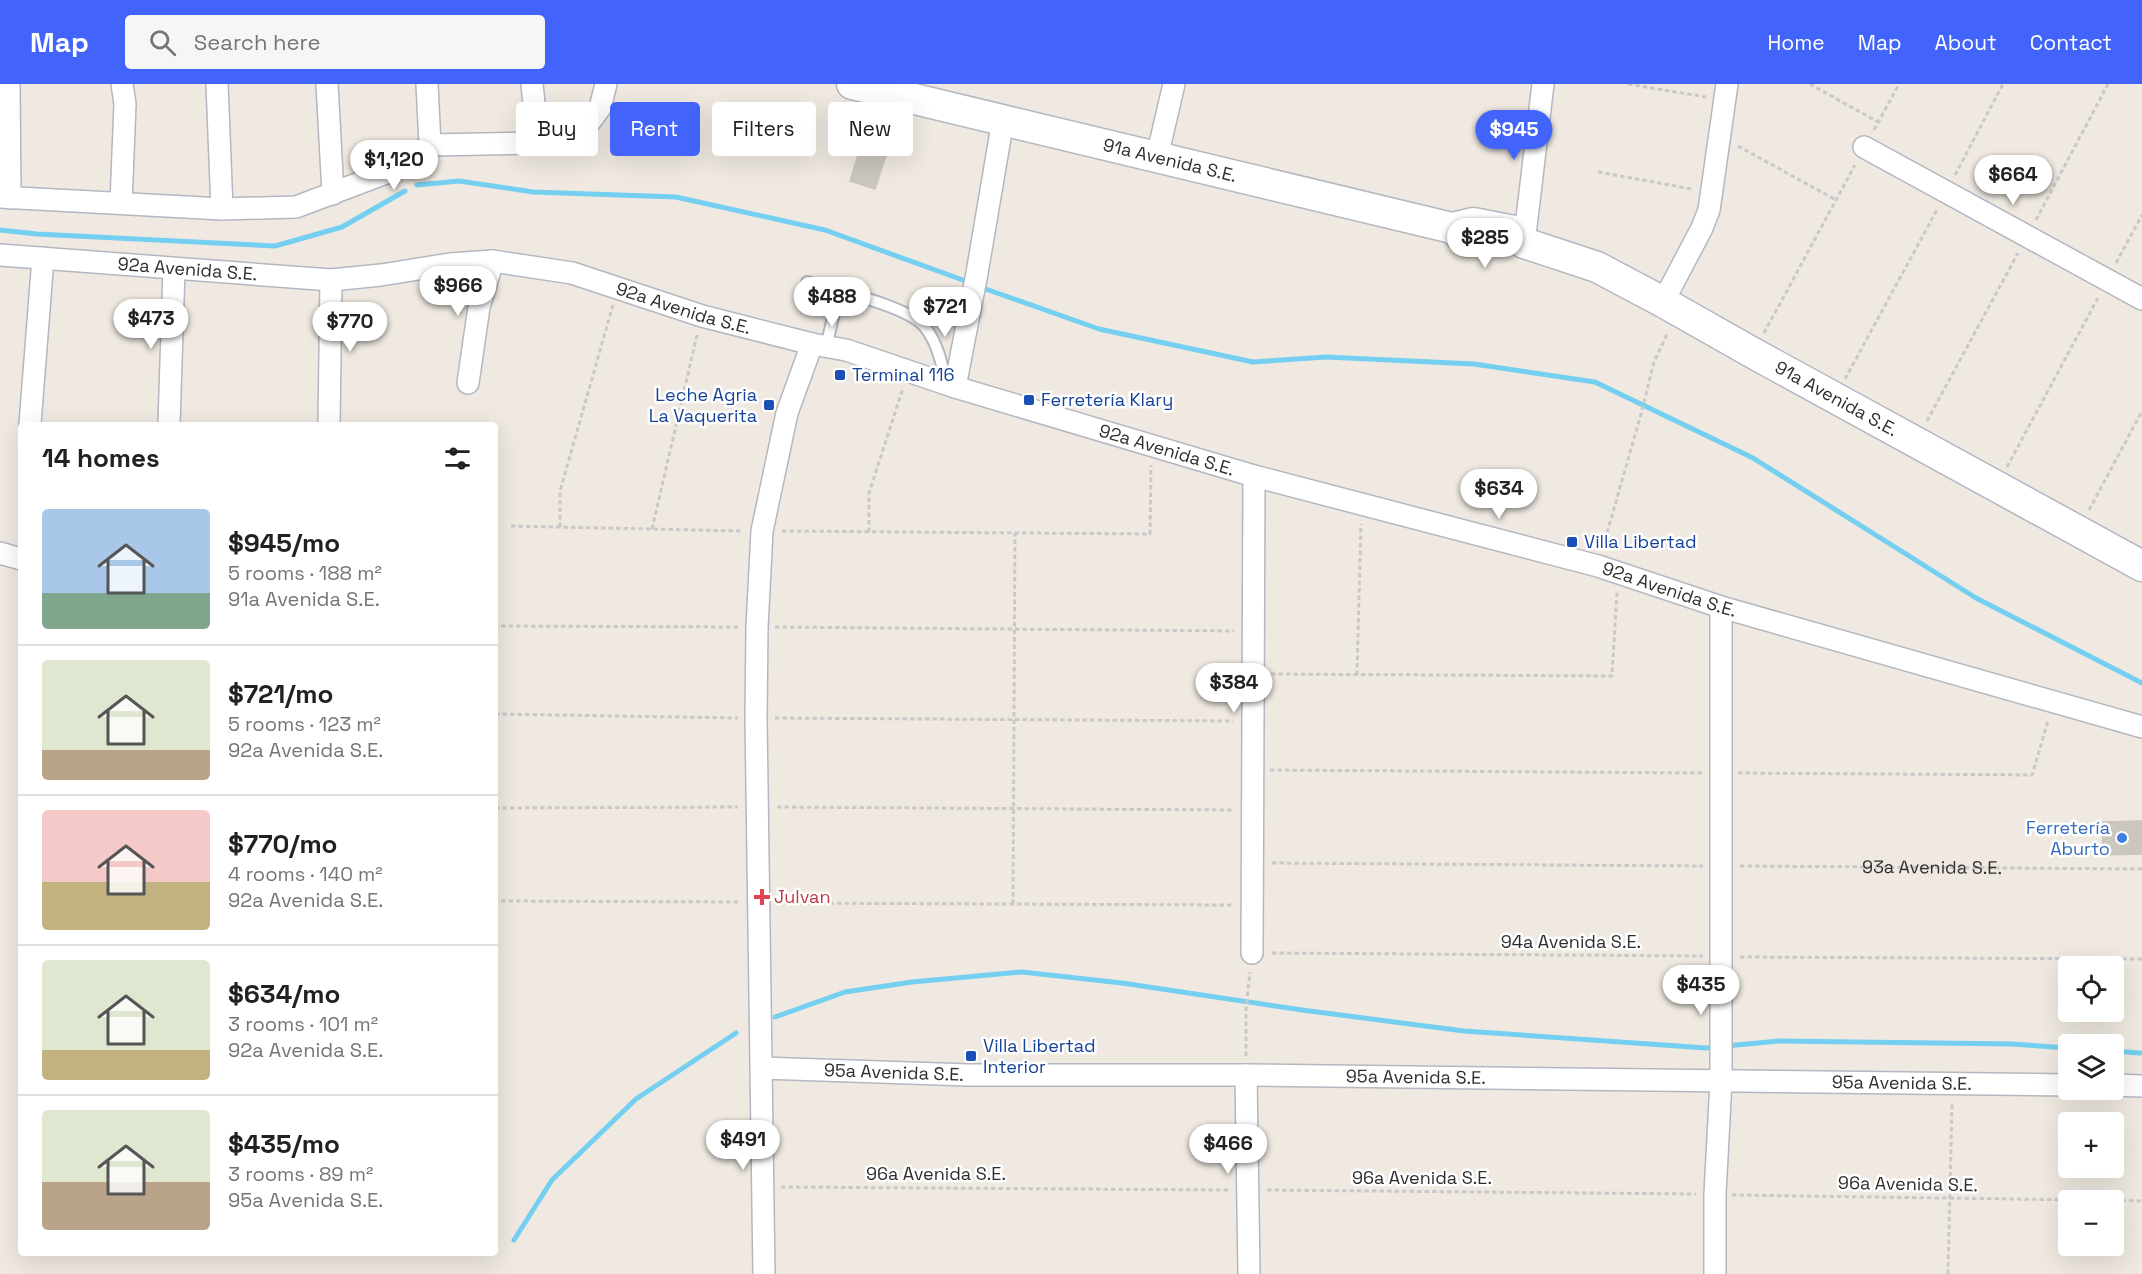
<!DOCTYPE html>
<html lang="en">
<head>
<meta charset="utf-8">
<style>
	:root { --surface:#fff; --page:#f6f6f6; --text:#202124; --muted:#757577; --line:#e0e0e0; --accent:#4264fb }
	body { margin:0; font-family:"Space Grotesk",sans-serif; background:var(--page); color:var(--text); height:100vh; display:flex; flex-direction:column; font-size:22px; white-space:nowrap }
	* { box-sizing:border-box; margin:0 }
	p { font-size:20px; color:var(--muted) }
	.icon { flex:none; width:33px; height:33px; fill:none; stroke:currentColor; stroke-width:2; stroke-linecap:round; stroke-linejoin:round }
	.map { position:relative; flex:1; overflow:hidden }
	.side { position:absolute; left:18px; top:338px; width:480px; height:834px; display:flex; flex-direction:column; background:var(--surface); border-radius:6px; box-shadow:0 6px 24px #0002 }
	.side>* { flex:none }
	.banner { position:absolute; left:516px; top:18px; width:570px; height:54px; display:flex; gap:12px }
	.buttons { position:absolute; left:2058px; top:872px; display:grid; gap:12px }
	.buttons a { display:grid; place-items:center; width:66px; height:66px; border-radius:6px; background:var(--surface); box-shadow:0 6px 24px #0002; font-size:30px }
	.price { position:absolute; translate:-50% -51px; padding:0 14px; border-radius:21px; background:#fff; color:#222; font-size:20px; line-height:39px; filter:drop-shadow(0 2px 3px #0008) }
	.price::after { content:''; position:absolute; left:50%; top:36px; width:18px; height:14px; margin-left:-9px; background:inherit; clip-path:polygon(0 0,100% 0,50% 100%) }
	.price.active { background:var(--accent); color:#fff }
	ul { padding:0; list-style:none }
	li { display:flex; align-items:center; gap:18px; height:150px; padding:0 24px }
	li+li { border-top:2px solid var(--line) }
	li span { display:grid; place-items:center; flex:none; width:168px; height:120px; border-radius:6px; color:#555 }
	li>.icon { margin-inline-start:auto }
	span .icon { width:72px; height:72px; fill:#fffc; stroke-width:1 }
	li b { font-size:26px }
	h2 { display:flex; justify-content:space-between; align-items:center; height:72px; padding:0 24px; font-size:26px }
	.chip { padding:0 21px; border-radius:6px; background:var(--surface); box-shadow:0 6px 24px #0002; font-size:21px; line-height:54px }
	.chip.active { background:var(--accent); color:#fff }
	header { display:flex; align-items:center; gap:36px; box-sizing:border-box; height:84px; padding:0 30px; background:var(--accent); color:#fff }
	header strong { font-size:28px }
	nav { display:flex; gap:33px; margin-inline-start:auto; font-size:21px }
	.search { width:420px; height:54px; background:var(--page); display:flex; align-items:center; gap:15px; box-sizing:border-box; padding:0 21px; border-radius:6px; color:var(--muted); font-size:22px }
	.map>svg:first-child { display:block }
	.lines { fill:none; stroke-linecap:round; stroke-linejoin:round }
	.stream { stroke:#75cff0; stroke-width:5 }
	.building { fill:#cbc7bf; stroke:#cbc5ba; stroke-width:1.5 }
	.lane-casing { stroke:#b4b7c1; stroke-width:14 }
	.street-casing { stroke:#b4b7c1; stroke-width:24 }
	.secondary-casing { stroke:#b4b7c1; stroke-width:33 }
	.path { stroke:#c9c9c9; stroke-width:3; stroke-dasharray:4.5 3; stroke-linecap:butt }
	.lane { stroke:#fff; stroke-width:10 }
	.street { stroke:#fff; stroke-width:21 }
	.secondary { stroke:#fff; stroke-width:30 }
	.transit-dot { fill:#1a4fb4; stroke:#fff; stroke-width:2 }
	.shop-dot { fill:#3f7fe0; stroke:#fff; stroke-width:2 }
	.health-dot { fill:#e0444e; stroke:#fff; stroke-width:2 }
	.labels { text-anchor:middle; stroke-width:5; stroke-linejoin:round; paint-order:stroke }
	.street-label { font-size:18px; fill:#2e2e2e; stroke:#fff }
	.transit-label { font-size:18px; fill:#164399; stroke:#fff; text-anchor:start }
	.shop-label { font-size:18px; fill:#366cbe; stroke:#fff; text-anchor:end }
	.health-label { font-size:18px; fill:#be3a42; stroke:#fff; text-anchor:start }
</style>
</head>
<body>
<header>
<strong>Map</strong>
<div class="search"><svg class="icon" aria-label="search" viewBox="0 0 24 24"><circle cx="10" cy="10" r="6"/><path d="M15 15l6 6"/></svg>Search here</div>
<nav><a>Home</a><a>Map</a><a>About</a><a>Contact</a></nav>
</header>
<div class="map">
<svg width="2142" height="1190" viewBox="0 0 2142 1190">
	<rect width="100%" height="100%" fill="#efe9e1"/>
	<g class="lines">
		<g class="stream">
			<path d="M417,101l42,-4 74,11 143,5 149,33 146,53"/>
			<path d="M0,146l37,4 238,12 67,-19 63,-36"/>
			<path d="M980,203l119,42 154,33 73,-5 148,7 121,18 158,76 223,140 166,85"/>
			<path d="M775,933l70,-25 67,-10 110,-10 100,11 180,27 162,21 242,17 11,-1"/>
			<path d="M1726,962l53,-5 233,3 56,4"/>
			<path d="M2114,967l26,2"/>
			<path d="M514,1156l38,-60 84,-81 100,-66"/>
		</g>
	</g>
	<g class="building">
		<path d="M867,42l26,8 -18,55 -25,-8z"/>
		<path d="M2142,737v33l-39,1 -1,-33z"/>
	</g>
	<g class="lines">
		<defs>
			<g id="lane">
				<path d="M807,198c28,8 101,24 118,45 13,17 17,37 21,57"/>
				<path d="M826,263l13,-55"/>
			</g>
			<g id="street">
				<path d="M9,0l1,114"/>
				<path d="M217,0l5,125"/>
				<path d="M327,0l6,110"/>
				<path d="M427,0l3,61"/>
				<path d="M532,0l6,59"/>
				<path d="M1864,63l278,152"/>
				<path d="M1157,73l17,-73"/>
				<path d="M0,113l222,12 74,-2 106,-40 28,-22 108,-2 39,-4 23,-31 6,-24"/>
				<path d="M121,119l4,-99 -3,-20"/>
				<path d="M1524,159l19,-159"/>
				<path id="s2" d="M0,171l331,25 50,-5 69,-11 43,-3 79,12 130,43 110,28 34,6 109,37 299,89 344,90 123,41 421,120"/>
				<path d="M1663,218l39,-74 7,-18 18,-126"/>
				<path d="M468,299l11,-76 14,-46"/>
				<path d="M955,303l22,-114 26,-153"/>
				<path d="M30,340l13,-166"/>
				<path d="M169,340l5,-155"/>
				<path d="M329,340l2,-144"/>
				<path d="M0,469l21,6"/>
				<path d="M1252,869l2,-477"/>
				<path id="s3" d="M762,984l206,7h278l822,10"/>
				<path d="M1246,991l3,199"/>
				<path d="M2114,1001l28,1"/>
				<path d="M764,1190l-8,-556 1,-91 5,-96 25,-118 25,-69"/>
				<path d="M1715,1190v-80l6,-113v-474"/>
			</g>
			<g id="secondary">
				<path id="s4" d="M852,0l600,144 15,13"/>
				<path id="s5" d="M1452,144l21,-5 41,8 10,12 73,24 66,35 90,51 389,213"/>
			</g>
		</defs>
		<use href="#lane" class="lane-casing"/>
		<use href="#street" class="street-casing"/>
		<use href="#secondary" class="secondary-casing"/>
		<g class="path">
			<path d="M1628,0l78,13"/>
			<path d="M1810,0l68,38"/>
			<path d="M1874,46l25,-46"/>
			<path d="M1738,62l98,54"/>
			<path d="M1598,88l94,17"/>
			<path d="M1955,91l48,-91"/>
			<path d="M2036,136l72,-136"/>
			<path d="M2116,179l26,-48"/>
			<path d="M1764,249l91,-168"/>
			<path d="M1845,295l93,-171"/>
			<path d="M1927,337l91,-168"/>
			<path d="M2007,383l92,-171"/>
			<path d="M2089,426l53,-99"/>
			<path d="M511,442l231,5"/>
			<path d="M560,443v-36l53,-186"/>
			<path d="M652,445l45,-194"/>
			<path d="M782,447l368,3 1,-69"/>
			<path d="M869,448v-39l34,-105"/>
			<path d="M1603,463l38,-133 13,-52 14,-30"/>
			<path d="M501,542l238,1"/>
			<path d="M775,543l459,4"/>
			<path d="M1271,590l341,2 5,-84"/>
			<path d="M1357,591l4,-151"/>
			<path d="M495,630l243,4"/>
			<path d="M775,634l458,3"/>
			<path d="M1270,686l432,3"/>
			<path d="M1738,689l294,2 16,-54"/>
			<path d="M777,723l456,3"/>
			<path d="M495,724l243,-1"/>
			<path d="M1272,779l431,3"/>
			<path id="s1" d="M1740,782l402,3"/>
			<path d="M501,817l239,1"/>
			<path d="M777,819l455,2"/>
			<path d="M1013,820l2,-371"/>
			<path d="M1272,869l431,3"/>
			<path d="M1740,873l402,2"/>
			<path d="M1246,972v-47l4,-37"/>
			<path d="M781,1103l447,3"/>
			<path d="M1267,1106l429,4"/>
			<path d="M1732,1111l349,5"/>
			<path d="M2114,1116l28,1"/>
			<path d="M1948,1190l4,-172"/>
		</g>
		<use href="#lane" class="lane"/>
		<use href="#street" class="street"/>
		<use href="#secondary" class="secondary"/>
	</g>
	<g class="transit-dot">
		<rect x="834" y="285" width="12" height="12" rx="3"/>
		<rect x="1023" y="310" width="12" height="12" rx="3"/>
		<rect x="763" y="315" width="12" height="12" rx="3"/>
		<rect x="1566" y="452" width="12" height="12" rx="3"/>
		<rect x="965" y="966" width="12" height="12" rx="3"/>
	</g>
	<circle class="shop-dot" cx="2122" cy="754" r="6"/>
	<path class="health-dot" d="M759 804h6v6h6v6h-6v6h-6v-6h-6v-6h6z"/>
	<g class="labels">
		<g class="street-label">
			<text dy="6" stroke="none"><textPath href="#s4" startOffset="327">91a Avenida S.E.</textPath></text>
			<text dy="6" stroke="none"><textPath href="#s2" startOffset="188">92a Avenida S.E.</textPath></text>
			<text dy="6" stroke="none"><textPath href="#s2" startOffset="692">92a Avenida S.E.</textPath></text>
			<text dy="6" stroke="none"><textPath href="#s5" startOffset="429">91a Avenida S.E.</textPath></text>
			<text dy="6" stroke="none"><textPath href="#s2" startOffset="1196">92a Avenida S.E.</textPath></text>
			<text dy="6" stroke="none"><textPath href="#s2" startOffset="1718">92a Avenida S.E.</textPath></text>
			<text dy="6" stroke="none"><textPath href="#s1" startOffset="192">93a Avenida S.E.</textPath></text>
			<text x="1571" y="864">94a Avenida S.E.</text>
			<text dy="6" stroke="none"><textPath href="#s3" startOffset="132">95a Avenida S.E.</textPath></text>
			<text dy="6" stroke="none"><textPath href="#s3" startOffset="654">95a Avenida S.E.</textPath></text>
			<text dy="6" stroke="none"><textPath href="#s3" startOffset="1140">95a Avenida S.E.</textPath></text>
			<text x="936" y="1096">96a Avenida S.E.</text>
			<text x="1422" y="1100">96a Avenida S.E.</text>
			<text transform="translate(1908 1100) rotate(1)" y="6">96a Avenida S.E.</text>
		</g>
		<g class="transit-label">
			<text x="852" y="297">Terminal 116</text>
			<text x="757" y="317" text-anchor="end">Leche Agria<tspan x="757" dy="21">La Vaquerita</tspan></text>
			<text x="1041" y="322">Ferretería Klary</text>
			<text x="1584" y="464">Villa Libertad</text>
			<text x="983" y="968">Villa Libertad<tspan x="983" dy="21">Interior</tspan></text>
		</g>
		<g class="shop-label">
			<text x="2110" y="750">Ferretería<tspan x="2110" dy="21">Aburto</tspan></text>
		</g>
		<g class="health-label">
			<text x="774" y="819">Julvan</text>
		</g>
	</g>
</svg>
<div class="buttons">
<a><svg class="icon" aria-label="locate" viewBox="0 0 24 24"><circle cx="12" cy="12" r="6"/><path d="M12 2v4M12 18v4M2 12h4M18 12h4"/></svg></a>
<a><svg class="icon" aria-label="layers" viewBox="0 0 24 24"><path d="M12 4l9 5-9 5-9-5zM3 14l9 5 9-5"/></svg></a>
<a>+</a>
<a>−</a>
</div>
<b class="price active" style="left:1514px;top:77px">$945</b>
<b class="price" style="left:394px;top:107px">$1,120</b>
<b class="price" style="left:2013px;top:122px">$664</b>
<b class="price" style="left:1485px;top:185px">$285</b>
<b class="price" style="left:458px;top:233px">$966</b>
<b class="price" style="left:832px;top:244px">$488</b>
<b class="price" style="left:945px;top:254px">$721</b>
<b class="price" style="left:151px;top:266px">$473</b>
<b class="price" style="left:350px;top:269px">$770</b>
<b class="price" style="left:1499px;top:436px">$634</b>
<b class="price" style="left:1234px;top:630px">$384</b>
<b class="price" style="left:1701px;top:932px">$435</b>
<b class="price" style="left:743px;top:1087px">$491</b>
<b class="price" style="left:1228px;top:1091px">$466</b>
<div class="banner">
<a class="chip">Buy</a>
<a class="chip active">Rent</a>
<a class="chip">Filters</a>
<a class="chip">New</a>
</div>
<section class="side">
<h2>14 homes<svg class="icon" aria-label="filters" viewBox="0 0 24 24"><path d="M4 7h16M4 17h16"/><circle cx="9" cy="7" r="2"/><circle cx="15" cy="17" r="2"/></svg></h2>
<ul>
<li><span style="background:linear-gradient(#a9c7e8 70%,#7fa58c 0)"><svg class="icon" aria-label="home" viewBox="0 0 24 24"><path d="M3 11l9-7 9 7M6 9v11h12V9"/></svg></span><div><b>$945/mo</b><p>5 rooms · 188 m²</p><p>91a Avenida S.E.</p></div></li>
<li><span style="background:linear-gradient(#dfe7d0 75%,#b9a48a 0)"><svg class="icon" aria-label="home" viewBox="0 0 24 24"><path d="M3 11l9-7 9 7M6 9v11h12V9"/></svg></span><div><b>$721/mo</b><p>5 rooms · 123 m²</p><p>92a Avenida S.E.</p></div></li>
<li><span style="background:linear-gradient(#f6c9c9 60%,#c2b280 0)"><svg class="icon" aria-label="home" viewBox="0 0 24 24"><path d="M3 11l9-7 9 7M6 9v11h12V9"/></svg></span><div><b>$770/mo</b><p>4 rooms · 140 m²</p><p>92a Avenida S.E.</p></div></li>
<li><span style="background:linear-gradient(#dfe7d0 75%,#c2b280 0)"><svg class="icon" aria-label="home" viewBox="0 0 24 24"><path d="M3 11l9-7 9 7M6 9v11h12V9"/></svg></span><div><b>$634/mo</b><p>3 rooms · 101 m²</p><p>92a Avenida S.E.</p></div></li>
<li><span style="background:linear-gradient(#dfe7d0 60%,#b9a48a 0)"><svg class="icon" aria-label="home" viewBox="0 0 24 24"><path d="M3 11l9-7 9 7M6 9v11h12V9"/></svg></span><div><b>$435/mo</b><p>3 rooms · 89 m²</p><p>95a Avenida S.E.</p></div></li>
</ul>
</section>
</div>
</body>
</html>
